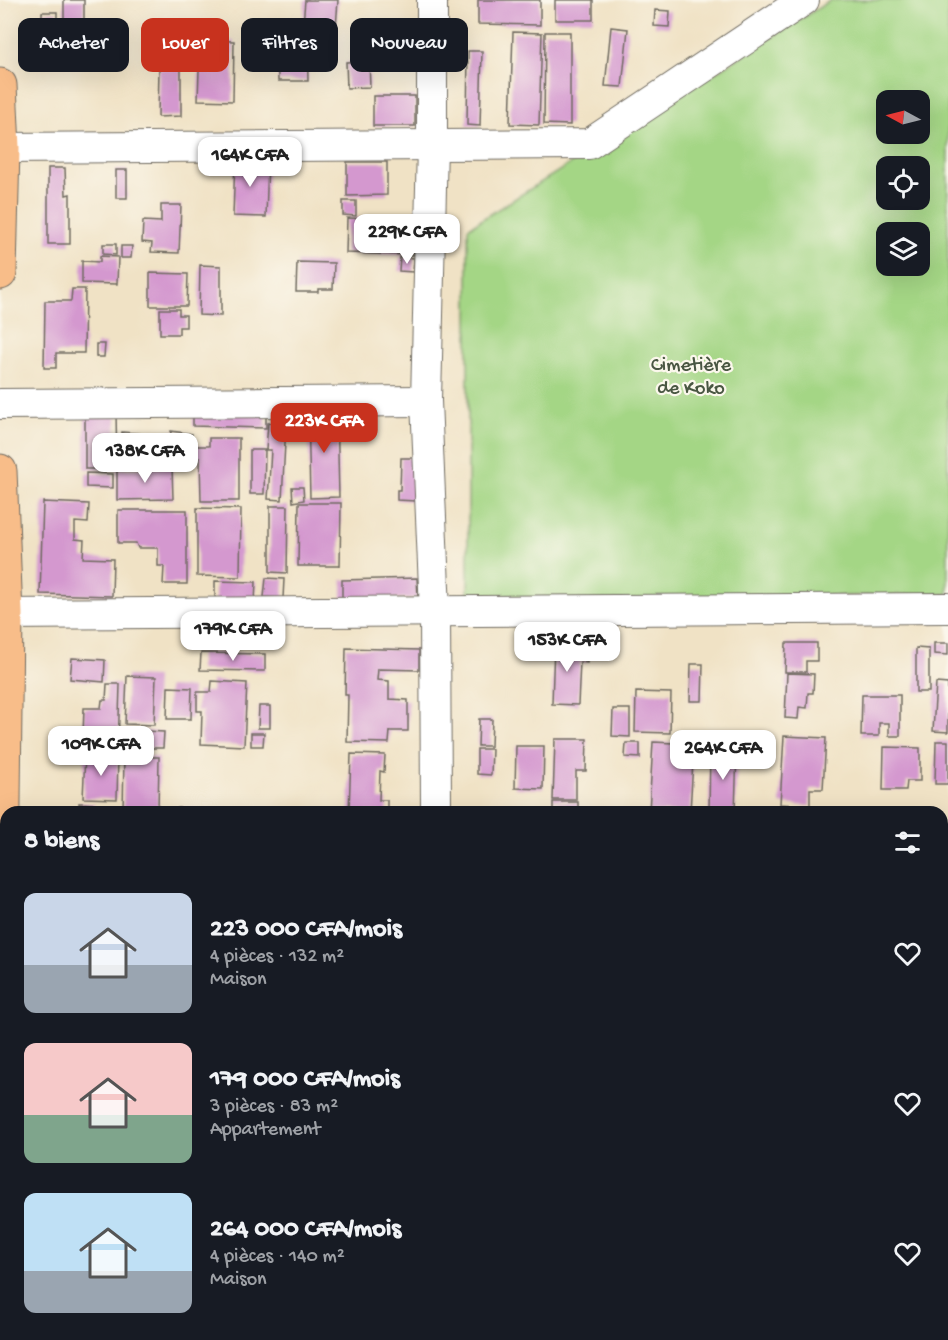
<!DOCTYPE html>
<html lang="fr">
<head>
<meta charset="utf-8">
<style>
	:root { --surface:#171b24; --page:#20242c; --text:#f1f3f6; --muted:#9ea1a6; --accent:#c8321e }
	body { margin:0; font-family:"Gochi Hand",sans-serif; background:var(--page); color:var(--text); height:100vh; display:flex; flex-direction:column; font-size:22px; white-space:nowrap }
	* { box-sizing:border-box; margin:0 }
	p { font-size:20px; color:var(--muted) }
	.icon { flex:none; width:33px; height:33px; fill:none; stroke:currentColor; stroke-width:2; stroke-linecap:round; stroke-linejoin:round }
	.map { position:relative; flex:1; overflow:hidden }
	.side { position:absolute; left:0px; top:806px; width:948px; height:536px; display:flex; flex-direction:column; background:var(--surface); border-radius:18px 18px 0 0; box-shadow:0 6px 24px #0002 }
	.side>* { flex:none }
	.banner { position:absolute; left:18px; top:18px; width:600px; height:54px; display:flex; gap:12px }
	.needle { width:39px; rotate:277deg }
	.buttons { position:absolute; left:876px; top:90px; display:grid; gap:12px }
	.buttons a { display:grid; place-items:center; width:54px; height:54px; border-radius:12px; background:var(--surface); box-shadow:0 6px 24px #0002; font-size:30px }
	.price { position:absolute; translate:-50% -51px; padding:0 14px; border-radius:12px; background:#fff; color:#222; font-size:20px; line-height:39px; filter:drop-shadow(0 2px 3px #0008) }
	.price::after { content:''; position:absolute; left:50%; top:36px; width:18px; height:14px; margin-left:-9px; background:inherit; clip-path:polygon(0 0,100% 0,50% 100%) }
	.price.active { background:var(--accent); color:#fff }
	ul { padding:0; list-style:none }
	li { display:flex; align-items:center; gap:18px; height:150px; padding:0 24px }
	li span { display:grid; place-items:center; flex:none; width:168px; height:120px; border-radius:12px; color:#555 }
	li>.icon { margin-inline-start:auto }
	span .icon { width:72px; height:72px; fill:#fffc; stroke-width:1 }
	li b { font-size:26px }
	h2 { display:flex; justify-content:space-between; align-items:center; height:72px; padding:0 24px; font-size:26px }
	.chip { padding:0 21px; border-radius:12px; background:var(--surface); box-shadow:0 6px 24px #0002; font-size:21px; line-height:54px }
	.chip.active { background:var(--accent); color:#fff }
	.map>svg:first-child { display:block }
	.green { fill:#a4d685; stroke:#688058; stroke-width:1.5; fill-rule:evenodd }
	.building { fill:#d498cf }
	.lines { fill:none; stroke-linecap:round; stroke-linejoin:round }
	.minor-casing { stroke:#706b61; stroke-width:32 }
	.major-casing { stroke:#706b61; stroke-width:35 }
	.minor { stroke:#fff; stroke-width:30 }
	.major { stroke:#f8bd89; stroke-width:33 }
	.labels { text-anchor:middle; stroke-width:4.5; stroke-linejoin:round; paint-order:stroke }
	.park-label { font-size:20px; fill:#495642; stroke:#fbf7ec }
</style>
</head>
<body>
<div class="map">
<svg width="948" height="1340" viewBox="0 0 948 1340">
	<rect width="100%" height="100%" fill="#fbf7ec"/>
	<filter id="ink" filterUnits="userSpaceOnUse"><feTurbulence type="fractalNoise" baseFrequency=".0167" numOctaves="2"/><feDisplacementMap in="SourceGraphic" scale="12" xChannelSelector="R" yChannelSelector="G"/><feConvolveMatrix kernelMatrix="1 2 1 2 8 2 1 2 1" color-interpolation-filters="sRGB"/></filter>
	<filter id="wash" filterUnits="userSpaceOnUse"><feTurbulence type="fractalNoise" baseFrequency=".008" numOctaves="4" result="noise"/><feDisplacementMap in="SourceGraphic" scale="24" xChannelSelector="R" yChannelSelector="G"/><feGaussianBlur stdDeviation="1.35" result="paint"/><feColorMatrix in="noise" values="0 0 0 0 0 0 0 0 0 0 0 0 0 0 0 0 0 1.4 0 .05"/><feComposite in="paint" operator="in"/></filter>
	<g filter="url(#wash)">
		<rect width="100%" height="100%" fill="#f0e2c5"/>
		<path class="green" d="M831,0h117v594l-480,9v-375zM886,100h34v34h-34zM886,166h34v34h-34zM886,232h34v34h-34z"/>
		<g id="blocks">
			<g class="building">
				<rect x="64" y="0" width="20" height="21"/>
				<path d="M305,0h33l-2,28 -33,-3z"/>
				<path d="M478,0h62v25l-62,-1z"/>
				<rect x="555" y="0" width="38" height="20"/>
				<path d="M655,10l15,1 -1,16 -15,-1z"/>
				<rect x="42" y="12" width="15" height="19"/>
				<path d="M611,27l17,2 -6,58 -17,-1z"/>
				<path d="M387,30l27,1 -2,32 -27,-1z"/>
				<path d="M513,32l29,1 -3,92 -29,-1z"/>
				<path d="M545,32h25v93l-26,-1z"/>
				<path d="M307,36l1,45h-30l-1,-44z"/>
				<path d="M200,40l34,1 -1,60 -35,-1z"/>
				<path d="M468,51h14l-2,75 -13,-1z"/>
				<path d="M369,61l1,26 -23,1 -1,-26z"/>
				<path d="M159,68l22,1v47l-23,1z"/>
				<rect x="373" y="96" width="42" height="30"/>
				<path d="M235,160l33,1 -2,56 -33,-1z"/>
				<path d="M347,162h40v33l-40,1z"/>
				<path d="M48,168h17l1,27 4,-1v50h-22z"/>
				<rect x="116" y="170" width="11" height="28"/>
				<path d="M343,201h13v15l-13,-1z"/>
				<path d="M161,205h20l-2,48 -28,-1 1,-9 -10,-1 1,-21 18,1z"/>
				<path d="M347,218l33,1v16l34,1 -1,19 -67,-2z"/>
				<path d="M103,244h13v11l-13,-1z"/>
				<path d="M121,246h11l-1,12h-10z"/>
				<path d="M100,256l18,1 -1,27 -35,-1v-22l18,1z"/>
				<path d="M400,257l14,1 -1,14 -14,-1z"/>
				<path d="M297,262l37,1 -1,26h-15v3h-22z"/>
				<path d="M200,265l21,1v50l-22,-1z"/>
				<path d="M150,273l38,1 -1,32h-37z"/>
				<path d="M72,289h13l-1,64h-28v15h-12l1,-67h26z"/>
				<path d="M160,309h19v6h7v12h-7v7h-19z"/>
				<path d="M96,344h9l-1,13h-8z"/>
				<path d="M193,408l73,2v18l-73,-2z"/>
				<path d="M337,409l2,88 -29,1 -2,-88z"/>
				<path d="M85,411h31l1,58h-32z"/>
				<path d="M268,423l18,1 -4,76 -14,-1 3,-49h-5z"/>
				<path d="M171,431l21,3 -3,28 -21,-3z"/>
				<path d="M122,432l22,2 -3,26 -22,-2z"/>
				<path d="M209,438h30v63h-38l-1,-43h-6v-12h15z"/>
				<path d="M250,450h15l-1,44h-14z"/>
				<path d="M401,458h16l-1,43 -19,-1v-10h3z"/>
				<path d="M172,467l1,32 -56,1v-31z"/>
				<path d="M86,473l27,1v14l-27,-1z"/>
				<path d="M292,487h11l1,13 -11,2z"/>
				<path d="M43,502l46,2 -1,19 -13,-1v17l9,1 -1,18 30,1 -1,37 -72,-2z"/>
				<path d="M299,503h42l-1,63h-42z"/>
				<path d="M270,506h18l-1,67 -17,-1z"/>
				<path d="M197,508l44,1 -1,68 -43,-1z"/>
				<path d="M118,510h69v74h-24l1,-18h-6v-18h-20l-2,-5h-18z"/>
				<path d="M266,578l18,1 -1,19 -19,-1z"/>
				<path d="M417,578l1,20 -76,2v-20z"/>
				<path d="M215,581l41,1 -1,20 -40,-1z"/>
				<path d="M601,613l16,1 -1,16 -16,-1z"/>
				<path d="M786,643h31v18h-11v11h-21z"/>
				<path d="M934,643h14v12l-14,-1z"/>
				<path d="M554,644l33,1v18l-7,-1 -2,43 -26,-1z"/>
				<path d="M346,648l73,2v20l-41,-1 -1,11 12,1v18l19,1v31h-18l-1,12 -42,-1 1,-47h-3z"/>
				<path d="M916,648l13,1v43h-13z"/>
				<path d="M201,653l64,1v17l-65,-1z"/>
				<path d="M72,658l33,2 -1,22 -34,-3z"/>
				<path d="M691,664h12l-1,37h-12z"/>
				<path d="M787,673l27,1 -1,19h-5l-1,15 -8,-1 -1,12 -13,-1z"/>
				<path d="M127,676l29,1 -2,48 -29,-1z"/>
				<path d="M212,681l35,2 -3,63 -43,-2 1,-33h-5v-19h14z"/>
				<path d="M936,683l12,1v48l-15,-1z"/>
				<path d="M107,684h13l-2,66 -52,-1 1,-15 16,1 1,-27h17l1,-8h4z"/>
				<path d="M168,687l24,1 -1,31h-24z"/>
				<path d="M636,692l35,1 -1,40 -35,-1z"/>
				<path d="M862,695h38v41h-11v-13h-10v13h-18z"/>
				<path d="M259,706h11v22h-12z"/>
				<path d="M613,709h17v28l-18,-1z"/>
				<path d="M479,719h13l-1,27h-13z"/>
				<path d="M126,730l38,2 -1,16h-25v-5l-12,-1z"/>
				<path d="M251,733h13l-1,13h-12z"/>
				<path d="M784,736l42,2 -3,51h-13v17l-30,-2z"/>
				<path d="M555,739h32l-1,32h-10v29h-23z"/>
				<path d="M936,741h12v43h-13z"/>
				<path d="M653,742l41,2 -4,68h-41z"/>
				<path d="M626,743h14v15l-15,-1z"/>
				<path d="M516,746h28l-1,43 -28,-1z"/>
				<path d="M884,747l36,1v33h-13l-1,9h-23z"/>
				<path d="M477,749h15l-1,26 -14,-1z"/>
				<path d="M710,749l27,1 -2,62h-26z"/>
				<path d="M351,754l34,1 -1,17 -4,-1 -1,29h8v12h-38z"/>
				<path d="M85,755l33,1 -1,43 -34,-1z"/>
				<path d="M124,757h35l-1,55 -35,-1z"/>
				<rect x="553" y="802" width="25" height="10"/>
				<path d="M79,803l15,1v8h-15z"/>
				<rect x="178" y="808" width="16" height="4"/>
				<rect x="942" y="892" width="6" height="28"/>
				<rect x="942" y="1238" width="6" height="19"/>
				<path d="M942,1308l6,1v18h-6z"/>
				<path d="M35,1335h11l-1,5h-10z"/>
			</g>
		</g>
	</g>
	<g filter="url(#ink)">
		<use href="#blocks" fill-opacity="0" stroke="#706b61" stroke-width="1.5"/>
		<g class="lines">
			<defs>
				<g id="minor">
					<path d="M432,0v145l-6,256 9,210 1,201"/>
					<path d="M0,148l589,-4 215,-144"/>
					<path d="M0,404l426,-3"/>
					<path d="M0,614l948,-6"/>
					<path d="M942,869h6"/>
					<path d="M942,1106h6"/>
					<path d="M440,1335v5"/>
				</g>
				<g id="major">
					<path d="M0,85l3,63 -3,125"/>
					<path d="M0,471l6,143 -6,558"/>
				</g>
			</defs>
			<use href="#minor" class="minor-casing"/>
			<use href="#major" class="major-casing"/>
			<use href="#minor" class="minor"/>
			<use href="#major" class="major"/>
		</g>
	</g>
	<g class="labels">
		<g class="park-label">
			<text x="691" y="370">Cimetière<tspan x="691" dy="23">de Koko</tspan></text>
		</g>
	</g>
</svg>
<div class="buttons">
<a><svg class="needle" viewBox="-14 -14 28 28"><path d="M0-13l5 13h-10z" fill="#e53935"/><path d="M0 13l5-13h-10z" fill="#9ea1a6"/></svg></a>
<a><svg class="icon" aria-label="locate" viewBox="0 0 24 24"><circle cx="12" cy="12" r="6"/><path d="M12 2v4M12 18v4M2 12h4M18 12h4"/></svg></a>
<a><svg class="icon" aria-label="layers" viewBox="0 0 24 24"><path d="M12 4l9 5-9 5-9-5zM3 14l9 5 9-5"/></svg></a>
</div>
<b class="price" style="left:250px;top:188px">164K CFA</b>
<b class="price" style="left:407px;top:265px">229K CFA</b>
<b class="price active" style="left:324px;top:454px">223K CFA</b>
<b class="price" style="left:145px;top:484px">138K CFA</b>
<b class="price" style="left:233px;top:662px">179K CFA</b>
<b class="price" style="left:567px;top:673px">153K CFA</b>
<b class="price" style="left:101px;top:777px">109K CFA</b>
<b class="price" style="left:723px;top:781px">264K CFA</b>
<div class="banner">
<a class="chip">Acheter</a>
<a class="chip active">Louer</a>
<a class="chip">Filtres</a>
<a class="chip">Nouveau</a>
</div>
<section class="side">
<h2>8 biens<svg class="icon" aria-label="filters" viewBox="0 0 24 24"><path d="M4 7h16M4 17h16"/><circle cx="9" cy="7" r="2"/><circle cx="15" cy="17" r="2"/></svg></h2>
<ul>
<li><span style="background:linear-gradient(#c9d6e8 60%,#9aa5b1 0)"><svg class="icon" aria-label="home" viewBox="0 0 24 24"><path d="M3 11l9-7 9 7M6 9v11h12V9"/></svg></span><div><b>223 000 CFA/mois</b><p>4 pièces · 132 m²</p><p>Maison</p></div><svg class="icon" aria-label="heart" viewBox="0 0 24 24"><path d="M12 20l-8-8c-3-5 5-10 8-4 3-6 11-1 8 4z"/></svg></li>
<li><span style="background:linear-gradient(#f6c9c9 60%,#7fa58c 0)"><svg class="icon" aria-label="home" viewBox="0 0 24 24"><path d="M3 11l9-7 9 7M6 9v11h12V9"/></svg></span><div><b>179 000 CFA/mois</b><p>3 pièces · 83 m²</p><p>Appartement</p></div><svg class="icon" aria-label="heart" viewBox="0 0 24 24"><path d="M12 20l-8-8c-3-5 5-10 8-4 3-6 11-1 8 4z"/></svg></li>
<li><span style="background:linear-gradient(#bfe0f5 65%,#9aa5b1 0)"><svg class="icon" aria-label="home" viewBox="0 0 24 24"><path d="M3 11l9-7 9 7M6 9v11h12V9"/></svg></span><div><b>264 000 CFA/mois</b><p>4 pièces · 140 m²</p><p>Maison</p></div><svg class="icon" aria-label="heart" viewBox="0 0 24 24"><path d="M12 20l-8-8c-3-5 5-10 8-4 3-6 11-1 8 4z"/></svg></li>
</ul>
</section>
</div>
</body>
</html>
